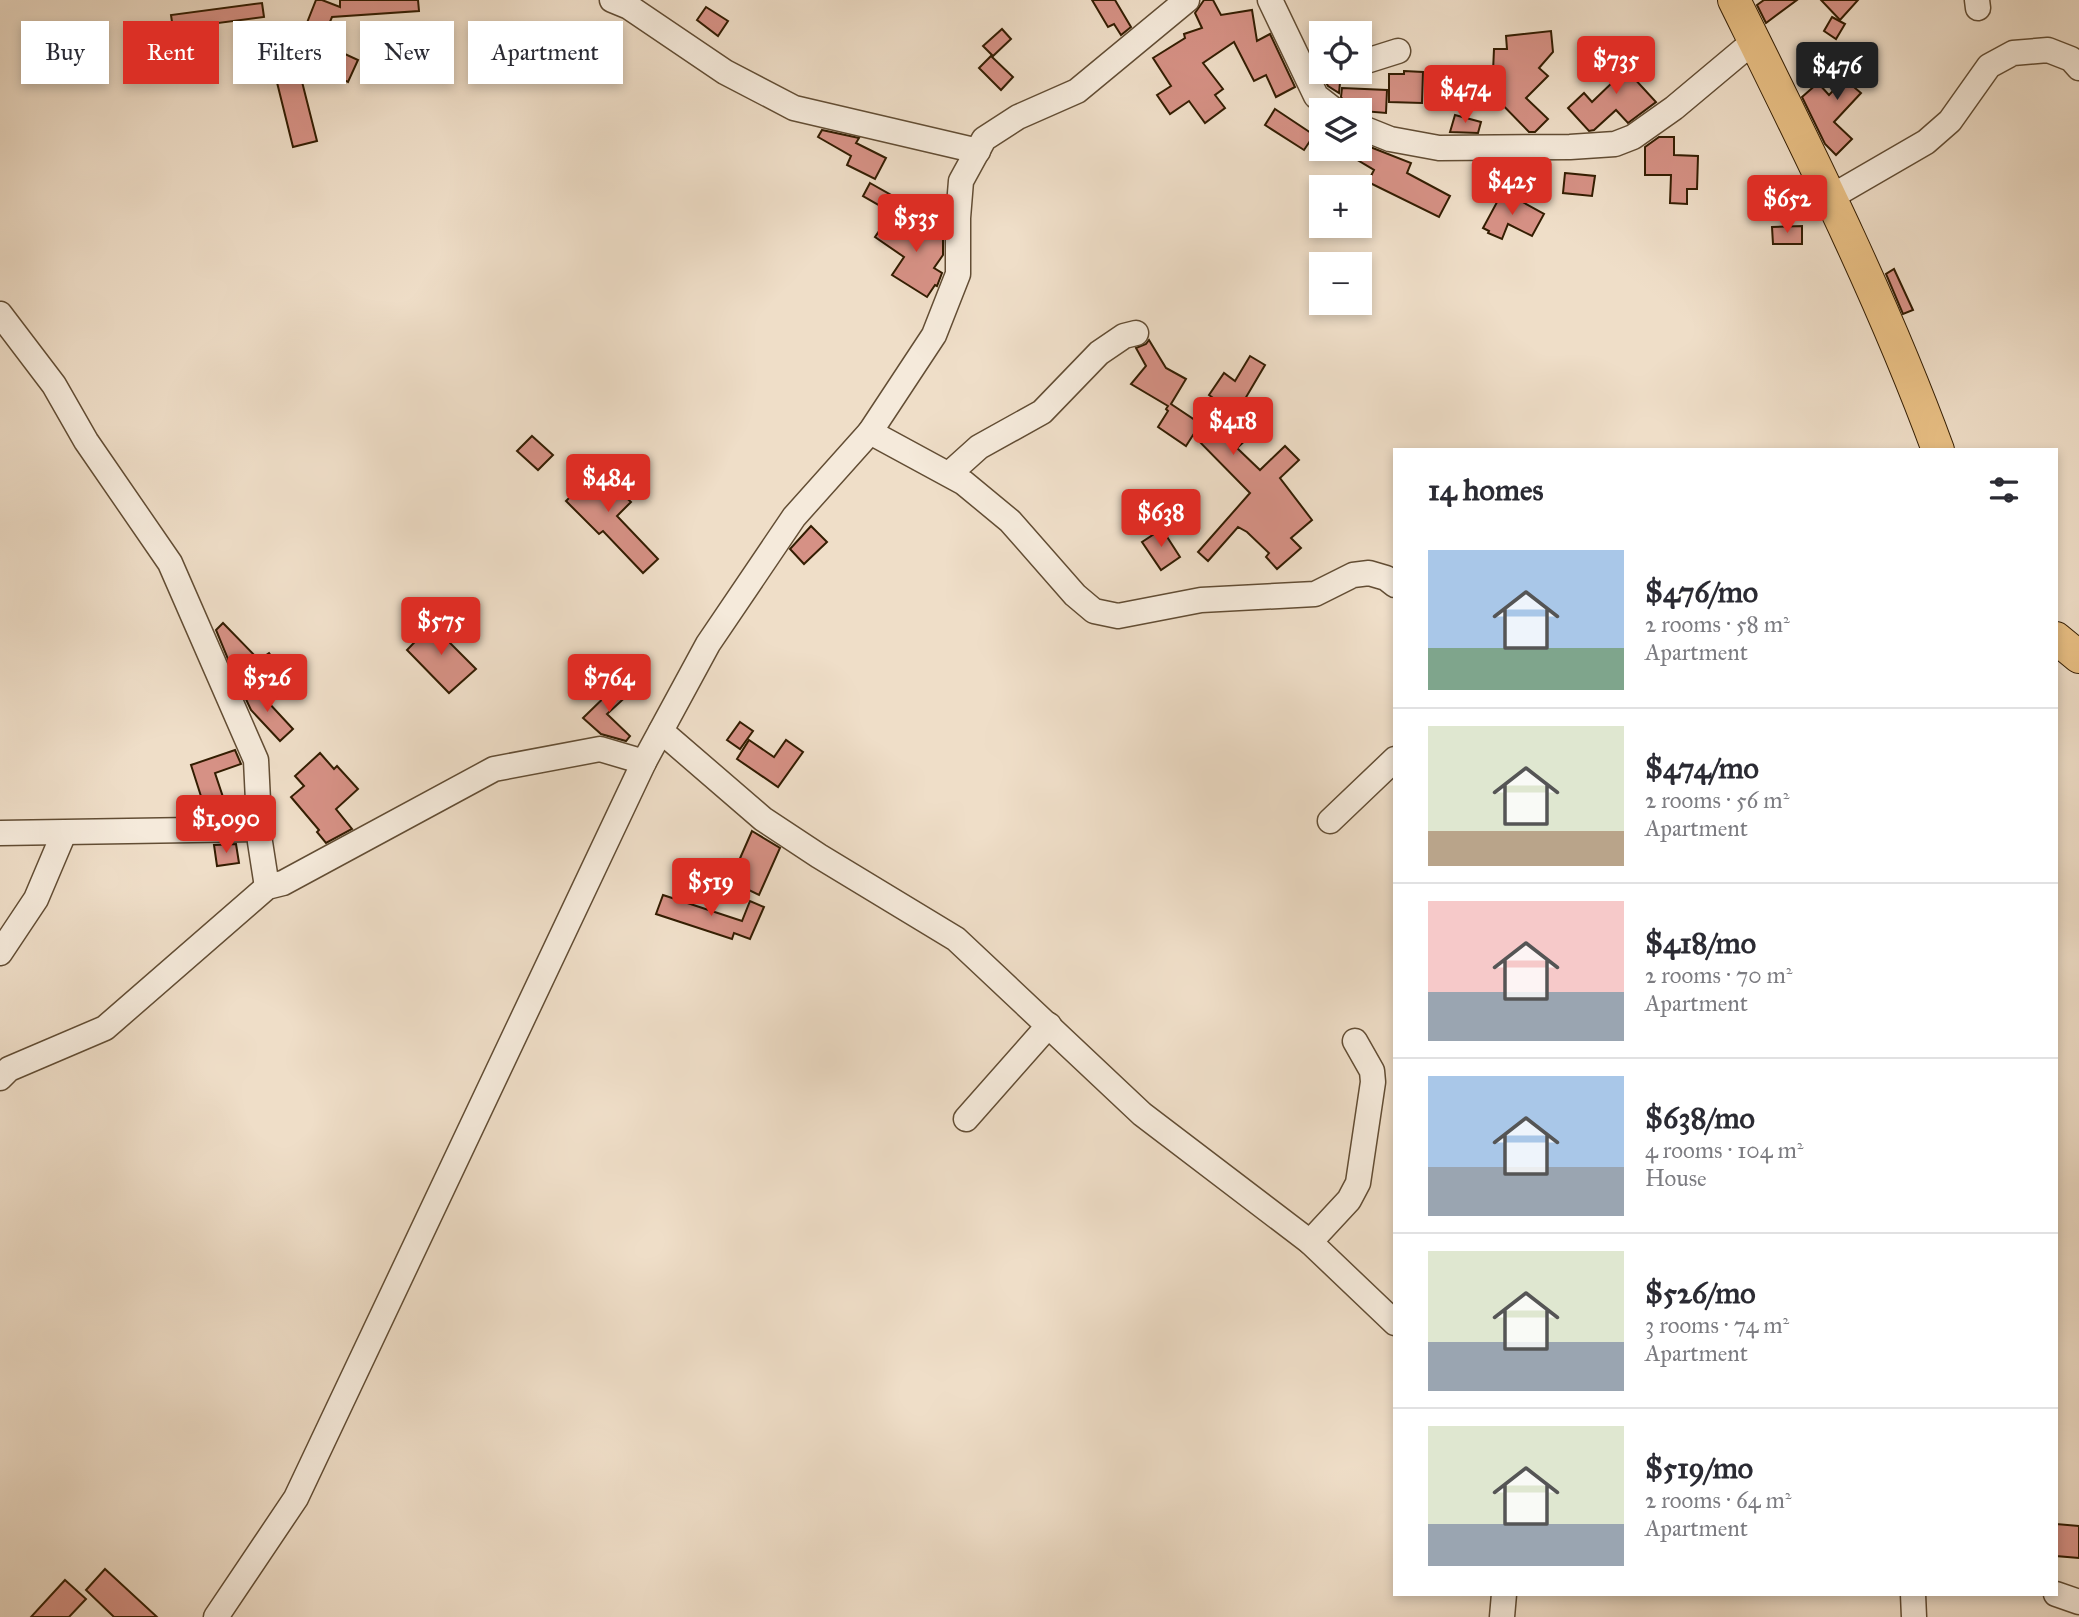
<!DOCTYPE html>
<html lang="en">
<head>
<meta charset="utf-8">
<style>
	:root { --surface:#fff; --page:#f7f7f7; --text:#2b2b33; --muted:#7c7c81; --line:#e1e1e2; --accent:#d93025 }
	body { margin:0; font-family:"IM FELL Great Primer",serif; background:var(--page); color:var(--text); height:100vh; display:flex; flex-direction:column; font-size:26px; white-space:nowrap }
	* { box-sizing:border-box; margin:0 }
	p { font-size:23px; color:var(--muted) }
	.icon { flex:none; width:38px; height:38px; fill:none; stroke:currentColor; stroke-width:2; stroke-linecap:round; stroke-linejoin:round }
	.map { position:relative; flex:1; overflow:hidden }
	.panel { position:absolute; left:1393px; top:448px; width:665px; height:1148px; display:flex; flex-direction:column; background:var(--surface); border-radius:0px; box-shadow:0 4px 10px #0003 }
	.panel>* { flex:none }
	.hud { position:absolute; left:21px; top:21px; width:665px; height:63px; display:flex; gap:14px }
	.controls { position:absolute; left:1309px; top:21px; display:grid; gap:14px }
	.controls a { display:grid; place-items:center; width:63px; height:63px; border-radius:0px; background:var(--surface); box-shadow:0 4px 10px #0003; font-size:35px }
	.price { position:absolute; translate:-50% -60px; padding:0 16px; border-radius:7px; background:var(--accent); color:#fff; font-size:23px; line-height:46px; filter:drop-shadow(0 2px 4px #0008) }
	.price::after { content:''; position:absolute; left:50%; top:42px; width:21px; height:16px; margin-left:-10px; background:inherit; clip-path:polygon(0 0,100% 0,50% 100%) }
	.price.selected { background:#222; color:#fff }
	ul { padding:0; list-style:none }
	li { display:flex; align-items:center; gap:21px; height:175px; padding:0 35px }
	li+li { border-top:2px solid var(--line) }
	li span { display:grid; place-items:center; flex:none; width:196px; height:140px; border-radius:0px; color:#555 }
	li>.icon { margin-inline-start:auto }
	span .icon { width:84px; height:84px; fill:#fffc; stroke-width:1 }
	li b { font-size:30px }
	h2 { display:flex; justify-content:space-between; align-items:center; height:84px; padding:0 35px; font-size:30px }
	.tag { padding:0 24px; border-radius:0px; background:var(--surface); box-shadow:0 4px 10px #0003; font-size:24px; line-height:63px }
	.tag.selected { background:var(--accent); color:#fff }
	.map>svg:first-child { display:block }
	.building { fill:#d69185; stroke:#331d02; stroke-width:2 }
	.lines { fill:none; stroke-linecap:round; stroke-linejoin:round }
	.minor-casing { stroke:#624d34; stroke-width:27 }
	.major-casing { stroke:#331d02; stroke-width:34 }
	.minor { stroke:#f5eadb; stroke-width:24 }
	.major { stroke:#e8bf84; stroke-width:32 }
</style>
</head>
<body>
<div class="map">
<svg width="2079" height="1617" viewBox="0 0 2079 1617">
	<rect width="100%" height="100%" fill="#efdec8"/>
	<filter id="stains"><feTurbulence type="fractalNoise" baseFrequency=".00286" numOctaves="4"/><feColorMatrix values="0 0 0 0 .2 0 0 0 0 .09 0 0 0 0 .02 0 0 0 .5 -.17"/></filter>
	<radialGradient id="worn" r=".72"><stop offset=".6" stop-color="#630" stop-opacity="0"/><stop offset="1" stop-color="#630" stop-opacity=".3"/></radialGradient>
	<g class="building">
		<path d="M316,0h6l18,7v-7h78l1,11 -87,6 -11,26 37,17 -10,22 -52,-24 21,83 -24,6 -29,-117 24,-6 7,29z"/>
		<path d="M1092,0h23l16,27 -10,8 -7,-11 -6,3z"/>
		<path d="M1204,0h9l8,15 31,-5 5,31 13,-7 25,53 -19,10 -10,-22 -12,6 -20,-39 -31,21 20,26 -8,6 10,13 -20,15 -16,-22 -19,13 -13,-19 14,-9 -18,-28 32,-20 -1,-4 18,-6 -7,-15z"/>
		<path d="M1764,0h33l-31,23 -9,-18z"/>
		<path d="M1821,0h37l-18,20z"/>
		<path d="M262,3l2,14 -91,12 -2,-14z"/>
		<path d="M706,7l22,14 -10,15 -21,-16z"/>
		<path d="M1832,17l13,7 -9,15 -12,-8z"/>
		<path d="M1002,29l9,10 -18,17 -10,-10z"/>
		<path d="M1551,31l2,21 -14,16 9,8 -22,22 22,21 -13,13h-6l-37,-38 2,-45h13l-1,-13z"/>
		<path d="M1636,48l12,12 -16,16 24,26 -28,21 -12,-13 -22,20 -5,1 -21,-23 16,-15 8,9 25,-24 -5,-6z"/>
		<path d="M1854,49l20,20 -19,19 6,5 -27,29 18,17 -16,16 -11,-11 -23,-47 16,-14 11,12 21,-22 -10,-10z"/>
		<path d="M991,56l22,21 -12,13 -22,-22z"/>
		<path d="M1404,71l19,1 -1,31 -33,-1v-28h15z"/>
		<path d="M1324,72h17l-2,21 -11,-7 -5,-9z"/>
		<path d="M1342,88l45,2 -1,23 -35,-3 -10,-13z"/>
		<path d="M1275,109l39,26 -10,15 -39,-25z"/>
		<path d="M1455,115l26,7 -3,11 -28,-1z"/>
		<path d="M822,130l37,8 -3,5 30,15 -11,21 -28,-14 4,-9 -33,-19z"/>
		<path d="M1659,137h15v18l24,1 -1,33h-10v15l-17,-1 1,-28h-26v-28z"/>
		<path d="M1360,143l51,20 -4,10 43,23 -11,21 -71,-35 6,-12 -35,-21h21z"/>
		<path d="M1565,173l30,3 -3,20 -29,-3z"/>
		<path d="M870,183l21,12 -7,13 -21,-12z"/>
		<path d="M1503,191l41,23 -12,22 -24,-12 -6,15 -14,-6 1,-2 -6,-3z"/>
		<path d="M888,218l29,20 11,-17 10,6 2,-5 3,2v31l-9,13 8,5 -5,13 -2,-1 -8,12 -35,-22 12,-18 -29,-20z"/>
		<path d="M1802,226v18h-29l-1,-17z"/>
		<path d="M1894,269l19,41 -10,4 -17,-40z"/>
		<path d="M1149,340l17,28 20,11 -15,25 36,24 16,-23 -14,-10 15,-22 11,8 15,-25 15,9 -23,39 20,21 -25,23 23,22 25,-24 14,14 -19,18 32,42 -21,18 10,10 -24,21 -11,-12 3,-4 -22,-21 -9,-5 -30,34 -10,-9 52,-59 -57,-58 -7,11 -28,-19 10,-16 -2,-2 2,-3 -37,-22 15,-18 -10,-18 10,-4z"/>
		<path d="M532,436l21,19 -15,15 -21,-19z"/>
		<path d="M587,461l44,41 -14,14 41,43 -15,14 -40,-42 -4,3 -33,-33 13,-13 -9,-9z"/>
		<path d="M811,526l16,16 -23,22 -14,-15z"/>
		<path d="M1162,529l18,28 -19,13 -19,-28z"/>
		<path d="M437,619l12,12 -5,6 32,32 -27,24 -42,-43z"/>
		<path d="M223,623l36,37 10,-7 9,12 -31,25 -10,-13 4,-2 -11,-11 -14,-34z"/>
		<path d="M621,681l10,11 -24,22 23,22 -4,5 -25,-7 -18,-16z"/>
		<path d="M253,686l40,43 -13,12 -29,-31 -7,-15z"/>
		<path d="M740,722l13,9 -13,18 -13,-9z"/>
		<path d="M749,740l25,17 12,-17 17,12 -25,35 -41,-28z"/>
		<path d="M235,750l6,14 -26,9 11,33 17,-6 1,14 -37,1 -16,-50z"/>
		<path d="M320,753l14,16 3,-3 21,23 -22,20 16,20 -26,14 -9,-11 2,-2 -28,-33 13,-11 -9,-10z"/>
		<path d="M752,831l28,17 -21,47 -29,-14z"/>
		<path d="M236,844l3,19 -22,3 -3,-21z"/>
		<path d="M663,895l79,26 8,-20 14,6 -14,32 -16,-6 -2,6 -76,-25z"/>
		<path d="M2056,1524l23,2v32l-23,-2z"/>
		<path d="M105,1569l52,48h-43l-28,-27z"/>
		<path d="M65,1580l21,19 -17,18h-38z"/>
	</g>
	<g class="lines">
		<defs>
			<g id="minor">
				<path d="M612,0l17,7 96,65 69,36 184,43"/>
				<path d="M1270,0l46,96 18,14"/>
				<path d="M1977,0l1,8"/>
				<path d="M1360,63l38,-12"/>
				<path d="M1360,127l30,12 49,9 131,-1 45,-3 18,-7 41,-29 80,-67"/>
				<path d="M1831,197l95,-55 24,-21 39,-55 24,-13 35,-3 23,9 8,9"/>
				<path d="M0,314l54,71 32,56 84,122 86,197 4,82 7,45"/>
				<path d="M870,432l94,51 46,38 65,74 19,16 24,5 83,-16 114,-6 38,-19 16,-2 17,5 9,7"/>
				<path d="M949,474l30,-27 63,-35 57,-59 25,-17 12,-3"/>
				<path d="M661,731l102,88 56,37 137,83 186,175 168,128 85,81"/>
				<path d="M1330,821l65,-62"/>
				<path d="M0,833l260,-4"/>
				<path d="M0,953l36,-54 28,-66"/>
				<path d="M0,1078l9,-9 96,-41 162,-141 16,-4 211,-114 106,-20 44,13"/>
				<path d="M966,1119l83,-94"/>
				<path d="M1310,1242l39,-42 9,-17 15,-101 -1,-11 -17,-30"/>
				<path d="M1913,1594l1,23"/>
				<path d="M2056,1594l23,8"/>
				<path d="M216,1617l80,-119 348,-736 64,-118 86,-127 76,-85 64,-97 24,-61v-56l3,-37 23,-42 34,-22 59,-26 110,-91"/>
				<path d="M1502,1617l2,-23"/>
			</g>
			<g id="major">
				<path d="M1734,0c73,148 147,295 204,450"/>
				<path d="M2056,638l23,19"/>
			</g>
		</defs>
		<use href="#minor" class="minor-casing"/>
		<use href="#major" class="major-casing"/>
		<use href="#minor" class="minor"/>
		<use href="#major" class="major"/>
	</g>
	<rect width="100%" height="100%" filter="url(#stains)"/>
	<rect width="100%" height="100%" fill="url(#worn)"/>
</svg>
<div class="controls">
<a><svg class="icon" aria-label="locate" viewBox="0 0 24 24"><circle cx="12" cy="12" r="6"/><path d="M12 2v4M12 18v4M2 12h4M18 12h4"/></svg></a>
<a><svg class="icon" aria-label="layers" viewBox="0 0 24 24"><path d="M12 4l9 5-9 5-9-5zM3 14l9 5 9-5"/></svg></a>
<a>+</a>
<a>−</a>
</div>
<b class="price" style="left:1616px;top:96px">$735</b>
<b class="price selected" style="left:1837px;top:102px">$476</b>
<b class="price" style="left:1465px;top:125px">$474</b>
<b class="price" style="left:1512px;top:217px">$425</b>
<b class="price" style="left:1787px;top:235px">$652</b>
<b class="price" style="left:916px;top:254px">$535</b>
<b class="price" style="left:1233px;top:457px">$418</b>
<b class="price" style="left:608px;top:514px">$484</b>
<b class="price" style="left:1161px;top:549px">$638</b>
<b class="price" style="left:441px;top:657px">$575</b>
<b class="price" style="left:267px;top:714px">$526</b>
<b class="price" style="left:609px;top:714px">$764</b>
<b class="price" style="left:226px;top:855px">$1,090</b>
<b class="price" style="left:711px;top:918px">$519</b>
<div class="hud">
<a class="tag">Buy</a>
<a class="tag selected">Rent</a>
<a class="tag">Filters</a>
<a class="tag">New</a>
<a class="tag">Apartment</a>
</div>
<section class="panel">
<h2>14 homes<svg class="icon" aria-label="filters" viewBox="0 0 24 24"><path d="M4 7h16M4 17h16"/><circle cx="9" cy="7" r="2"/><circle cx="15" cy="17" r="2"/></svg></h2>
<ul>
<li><span style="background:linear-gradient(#a9c7e8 70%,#7fa58c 0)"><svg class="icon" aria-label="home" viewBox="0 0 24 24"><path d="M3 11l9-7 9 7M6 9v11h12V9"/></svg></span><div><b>$476/mo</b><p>2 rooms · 58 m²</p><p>Apartment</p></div></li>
<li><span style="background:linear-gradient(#dfe7d0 75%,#b9a48a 0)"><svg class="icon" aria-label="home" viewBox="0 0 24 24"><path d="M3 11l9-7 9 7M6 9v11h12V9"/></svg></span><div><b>$474/mo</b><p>2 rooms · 56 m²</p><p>Apartment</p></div></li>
<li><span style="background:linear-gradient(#f6c9c9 65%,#9aa5b1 0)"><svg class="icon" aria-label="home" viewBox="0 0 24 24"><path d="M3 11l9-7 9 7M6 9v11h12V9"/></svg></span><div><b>$418/mo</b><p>2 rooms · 70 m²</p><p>Apartment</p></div></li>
<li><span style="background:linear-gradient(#a9c7e8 65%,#9aa5b1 0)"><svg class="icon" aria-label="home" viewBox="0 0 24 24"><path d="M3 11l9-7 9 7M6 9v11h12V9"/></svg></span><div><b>$638/mo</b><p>4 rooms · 104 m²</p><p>House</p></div></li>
<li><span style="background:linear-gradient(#dfe7d0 65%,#9aa5b1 0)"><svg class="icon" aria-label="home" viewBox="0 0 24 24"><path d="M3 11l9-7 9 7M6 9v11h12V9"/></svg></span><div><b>$526/mo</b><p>3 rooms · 74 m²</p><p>Apartment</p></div></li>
<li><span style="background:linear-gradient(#dfe7d0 70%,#9aa5b1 0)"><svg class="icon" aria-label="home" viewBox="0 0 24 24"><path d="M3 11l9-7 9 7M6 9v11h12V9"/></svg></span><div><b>$519/mo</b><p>2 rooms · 64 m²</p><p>Apartment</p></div></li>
</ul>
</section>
</div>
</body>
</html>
